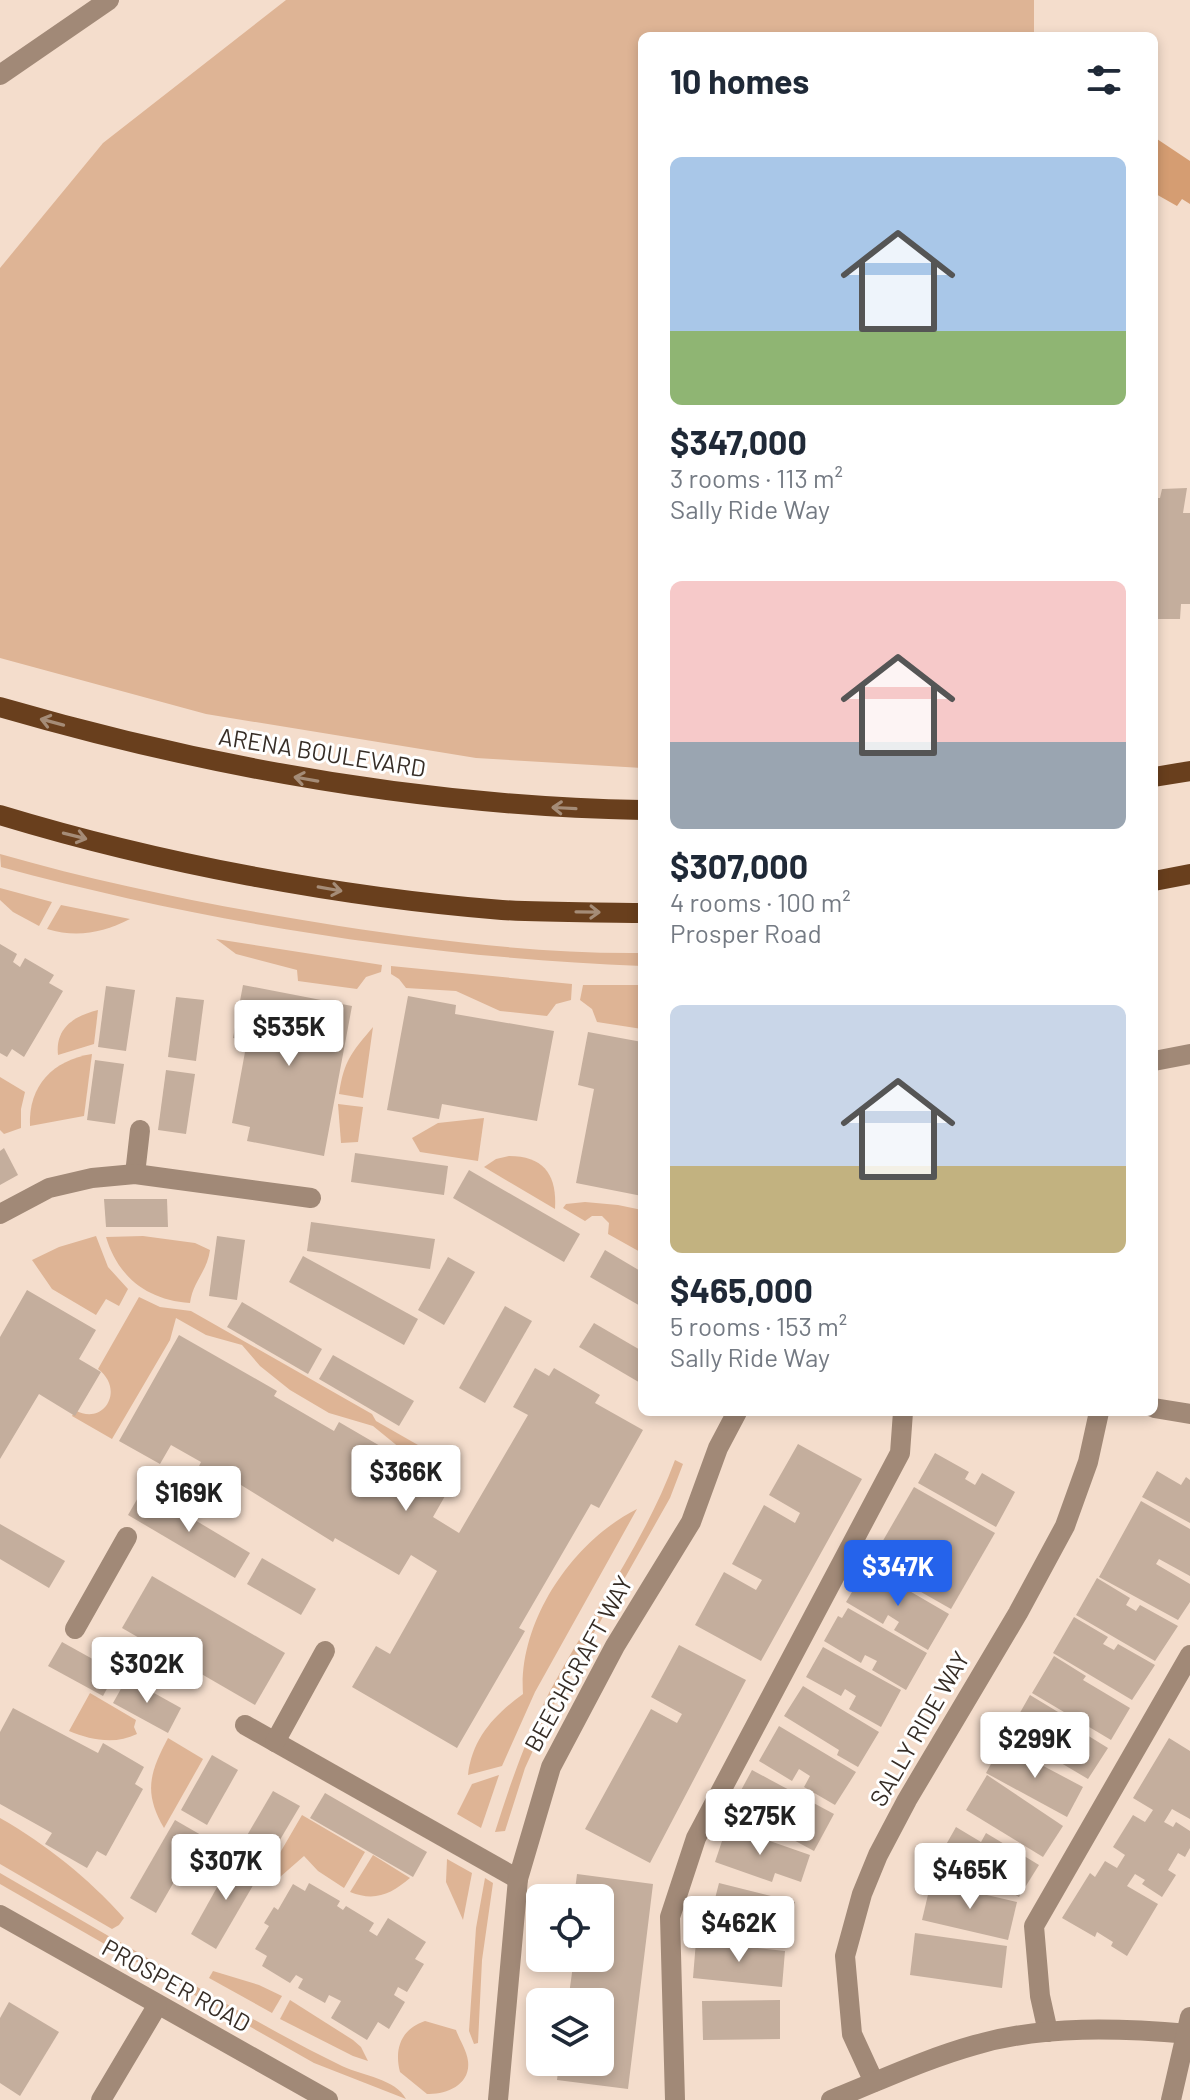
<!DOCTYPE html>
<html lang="en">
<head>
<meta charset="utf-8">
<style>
	:root { --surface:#fff; --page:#f6f6f7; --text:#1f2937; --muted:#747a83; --accent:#2563eb }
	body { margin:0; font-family:Barlow,sans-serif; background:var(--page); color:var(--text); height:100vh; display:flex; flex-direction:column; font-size:30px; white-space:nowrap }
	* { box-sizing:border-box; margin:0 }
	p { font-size:26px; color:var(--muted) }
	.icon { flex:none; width:44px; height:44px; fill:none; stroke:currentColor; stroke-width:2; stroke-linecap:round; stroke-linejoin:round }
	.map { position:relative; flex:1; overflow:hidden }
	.sheet { position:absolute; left:638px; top:32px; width:520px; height:1384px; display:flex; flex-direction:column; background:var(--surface); border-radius:12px; box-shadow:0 4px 12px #0003 }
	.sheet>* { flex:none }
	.buttons { position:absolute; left:526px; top:1884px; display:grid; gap:16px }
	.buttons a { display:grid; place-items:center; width:88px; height:88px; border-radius:12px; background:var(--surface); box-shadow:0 4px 12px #0003; font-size:40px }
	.price { position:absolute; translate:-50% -68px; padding:0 18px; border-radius:8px; background:#fff; color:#222; font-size:26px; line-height:52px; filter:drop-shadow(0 2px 4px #0008) }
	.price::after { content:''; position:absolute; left:50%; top:48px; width:24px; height:18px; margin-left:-12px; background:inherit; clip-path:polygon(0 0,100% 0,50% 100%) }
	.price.current { background:var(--accent); color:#fff }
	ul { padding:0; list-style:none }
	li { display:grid; align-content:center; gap:16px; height:424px; padding:0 32px }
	li span { display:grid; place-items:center; height:248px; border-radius:12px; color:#555 }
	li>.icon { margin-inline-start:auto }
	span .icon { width:144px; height:144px; fill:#fffc; stroke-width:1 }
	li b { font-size:34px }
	h2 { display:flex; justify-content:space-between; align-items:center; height:96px; padding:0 32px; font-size:34px }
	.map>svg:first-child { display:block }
	.green { fill:#deb495 }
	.water { fill:#d59d72 }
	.building { fill:#c4ae9d }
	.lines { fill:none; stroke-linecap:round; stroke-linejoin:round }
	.minor { stroke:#a18977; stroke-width:20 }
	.major { stroke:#693f1d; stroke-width:20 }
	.oneway { stroke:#a58c77 }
	.labels { text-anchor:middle; stroke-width:6; stroke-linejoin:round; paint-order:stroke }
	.street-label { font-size:24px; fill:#362d26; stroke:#fff }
</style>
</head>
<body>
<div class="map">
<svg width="1190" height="2100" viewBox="0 0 1190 2100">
	<rect width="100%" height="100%" fill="#f4ddcc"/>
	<g class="green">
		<path d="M286,0h748v36h-392v732l-166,-10 -270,-44 -206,-56v-390l103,-125z"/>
		<path d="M0,854c112,32 225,54 339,72 100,15 202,28 303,27v13c-218,-9 -430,-42 -641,-99z"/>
		<path d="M0,888l52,14 -13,24 -26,-14 -13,-12z"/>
		<path d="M61,905l69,14c-28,14 -53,19 -83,10z"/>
		<path d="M216,939l166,26 -1,7 -15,5 -9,12 -59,-8 -1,-11 -61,-16z"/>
		<path d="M391,966l181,18 -1,16 -15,4 -9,12 -47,-5 -44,-20 -50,-3 -7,-9 -8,-5z"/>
		<path d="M583,985h59v44l-45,-7 -5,-13 -12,-9z"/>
		<path d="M98,1010l-4,34 -36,11c-3,-27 16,-39 40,-45z"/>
		<path d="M373,1027l-10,71 -24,-4c5,-34 13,-42 34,-67z"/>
		<path d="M92,1054l-8,62 -54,10c-2,-40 23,-66 62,-72z"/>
		<path d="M0,1077l25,15 -4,17v19l-17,6 -4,-4z"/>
		<path d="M338,1104l25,3 -5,35 -17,1z"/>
		<path d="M484,1118l-6,43 -58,-9 -8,-14 26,-15z"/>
		<path d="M509,1156c36,0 48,20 46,53l-71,-42 12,-8z"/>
		<path d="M585,1202l33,3 24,5v43l-34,-19 1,-11 -7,-7h-10l-7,5 -22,-13 3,-4z"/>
		<path d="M96,1236l12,31 20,22 -9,17 -13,-7 -10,16 -44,-26 -20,-29 27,-13z"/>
		<path d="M143,1236l52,7 15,7c-3,22 -17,31 -20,53 -43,-3 -72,-26 -84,-66z"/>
		<path d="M139,1297l21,10 31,4 181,103 4,7 49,28 6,-1 19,11 -9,14 -41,-25 -27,-22 -44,-13 -39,-23 -30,-24 -18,-21 -36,-10 -30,-17 -6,22 -58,99 -40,-23 3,-6c28,17 51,-20 23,-41z"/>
		<path d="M675,1460l8,4 -13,34 -114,202 -31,68 -20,63 -10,1c15,-48 32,-96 55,-141 41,-77 95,-149 125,-231z"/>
		<path d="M637,1509l-102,183 -33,74 -34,9c4,-36 26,-60 55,-81 -5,-73 50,-153 114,-185z"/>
		<path d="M90,1693l46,27 -2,7 3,7c-22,11 -46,6 -68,-3z"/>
		<path d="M168,1738l35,21 -39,69c-21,-36 -14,-56 4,-90z"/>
		<path d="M499,1775l-18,53 -24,-14 15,-30z"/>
		<path d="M302,1815l63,37 -21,36 -26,-17 -14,-15 -24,21 -17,5z"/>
		<path d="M0,1818c47,27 87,59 124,100l-5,7 -7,4 -112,-65z"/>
		<path d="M373,1855l37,23c-19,16 -35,24 -60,14z"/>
		<path d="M447,1859l25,14 -9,47 -17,-38z"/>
		<path d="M0,1873l112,65 -4,8 -108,-62z"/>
		<path d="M485,1878l8,5 -11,77 -4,83 -4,1 -5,-13 7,-103z"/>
		<path d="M120,1942c73,42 146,87 222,124 21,10 54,13 64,33l-92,-36 -199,-113z"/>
		<path d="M213,1971l46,14 23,11 -10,17 -63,-35z"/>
		<path d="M290,2000l63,40 8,7 7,14 -15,-5 -73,-37z"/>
		<path d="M425,2021l31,9c3,9 11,21 12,31 3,24 -22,34 -41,33l-27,-22c-6,-23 1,-43 25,-51z"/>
	</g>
	<path class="water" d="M1154,137l36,24v43l-8,-5 -5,7 -23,-13z"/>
	<g class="building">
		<path d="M1187,488l-4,25h7v91h-9l-1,15h-25l-1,-121h6l2,-9z"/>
		<path d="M0,944l17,10 -4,8 7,5 5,-9 29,17 -5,8 14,8 -39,66 -12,-8 -5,8 -7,-4z"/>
		<path d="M243,985l109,21 -28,150 -77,-15 3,-14 -18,-4 15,-82 -14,-3z"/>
		<path d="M106,986l29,4 -9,61 -28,-4z"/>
		<path d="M408,996l48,9 -1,9 99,17 -17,90 -95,-17 -3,15 -52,-9z"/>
		<path d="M176,997l28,3 -8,61 -28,-4z"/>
		<path d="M588,1032l54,10v154l-66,-13 18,-94 -16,-4z"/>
		<path d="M95,1060l29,4 -9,60 -28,-4z"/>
		<path d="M166,1070l29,4 -9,60 -28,-4z"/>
		<path d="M4,1148l14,27 -18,10v-34z"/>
		<path d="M355,1153l93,13 -4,29 -93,-13z"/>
		<path d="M469,1170l111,64 -16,28 -111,-64z"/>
		<path d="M104,1199h63l1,28h-62z"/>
		<path d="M311,1222l124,17 -5,30 -123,-18z"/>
		<path d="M217,1236l28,4 -8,60 -28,-4z"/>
		<path d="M605,1250l37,22v35l-52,-30z"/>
		<path d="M303,1256l115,63 -14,26 -115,-63z"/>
		<path d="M448,1257l27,15 -31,53 -26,-15z"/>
		<path d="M27,1290l69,40 -17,29 22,13 -26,44 -36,-22 -39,65v-122z"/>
		<path d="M242,1302l80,47 -14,25 -81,-47z"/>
		<path d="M505,1306l27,15 -47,82 -26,-15z"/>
		<path d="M594,1323l48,28v33l-63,-37z"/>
		<path d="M179,1335l98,56 -3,5 60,35 5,-9 48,28 -4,8 23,14 5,-10 25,14 -6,11 15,9 -12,21 26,16 69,-118 -15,-8 22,-39 14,8 5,-8 46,27 -5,8 48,27 -44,78 -8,-4 -72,124 6,3 -68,117 -105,-61 24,-41 14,8 47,-83 -26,-16 -12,20 -64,-37 -2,4 -105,-65 -5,9 -26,-16 4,-8 -30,-17 -11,19 -41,-23z"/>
		<path d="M333,1355l81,46 -15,25 -80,-47z"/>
		<path d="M798,1444l64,35 -101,182 -66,-36 29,-53 32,18 6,-10 -30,-16 32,-59 31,18 5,-10 -31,-18z"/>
		<path d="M935,1453l34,19 -4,7 10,6 7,-12 33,19 -19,35 -78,-44z"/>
		<path d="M1157,1471l24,14 5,-8 4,3v43l-48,-26z"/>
		<path d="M914,1487l81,46 -44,76 -81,-46z"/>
		<path d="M143,1489l107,64 -15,25 -107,-63z"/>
		<path d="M1141,1501l49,28v47l-31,-17 -3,5 34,20v18l-12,18 -79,-43z"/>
		<path d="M0,1524l65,37 -16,27 -49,-29z"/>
		<path d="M262,1558l54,31 -15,26 -54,-31z"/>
		<path d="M870,1568l79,46 -21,36 -34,-20 5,-8 -11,-7 -5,9 -37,-22 15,-25 3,2z"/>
		<path d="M152,1576l133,77 -30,52 -133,-77z"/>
		<path d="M1097,1578l33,20 -4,7 10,6 4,-6 38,21 -23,35 -79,-46z"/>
		<path d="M848,1608l79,45 -21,37 -34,-20 5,-9 -12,-6 -4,8 -37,-22 14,-25 4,2z"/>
		<path d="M1074,1617l34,20 -5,7 11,6 4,-6 37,21 -23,35 -79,-47z"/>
		<path d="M62,1642l54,30 -13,24 -55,-30z"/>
		<path d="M679,1645l67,35 -96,183 -65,-34 66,-120 26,14 5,-9 -31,-17z"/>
		<path d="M823,1647l78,43 -20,37 -32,-18 7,-13 -11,-7 -4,7 -35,-19z"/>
		<path d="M1054,1656l32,20 -3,4 47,28 -19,32 -79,-47z"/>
		<path d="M127,1678l54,30 -13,25 -55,-30z"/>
		<path d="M803,1686l76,46 -21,35 -21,-12 2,-5 -55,-34z"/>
		<path d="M1030,1695l33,20 -2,4 47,29 -20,31 -79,-47z"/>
		<path d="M13,1708l85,45 5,-10 41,24 -9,17 8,5 -37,67 -9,-5 -10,17 -42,-24 7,-11 -52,-29v-72z"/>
		<path d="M779,1726l77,46 -21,33 -31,-18 6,-11 -11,-7 -7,12 -33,-20z"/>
		<path d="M1169,1738l21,13v68l-18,-10 -8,13 9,5 3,-5 14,9v17l-5,9 -7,-4 -10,17 8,5 -14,22 -20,-13 3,-4 -10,-6 -8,12 31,18 -31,52 -16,-10 2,-4 -16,-10 -2,5 -33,-19 28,-45 5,4 10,-16 12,7 8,-13 -12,-8 20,-32 12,7 8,-12 -20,-12z"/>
		<path d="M1002,1744l81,43 -16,30 -81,-44z"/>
		<path d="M212,1755l26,15 -31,55 -26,-15z"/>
		<path d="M752,1770l82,44 -20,37 -82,-44z"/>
		<path d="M987,1775l76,51 -20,31 -77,-47z"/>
		<path d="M273,1791l27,15 -32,54 -26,-16z"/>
		<path d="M325,1793l102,59 -14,25 -103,-59z"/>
		<path d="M175,1820l26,15 -45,78 -26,-15z"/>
		<path d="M727,1826l83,29 -9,27 -26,-9 -3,9 -57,-20z"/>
		<path d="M956,1827l25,15 5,-9 53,32 -20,32 -76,-47z"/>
		<path d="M235,1855l27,15 -46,79 -25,-15z"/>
		<path d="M577,1874l76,10 -25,205 -71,-9 2,-18h41v-60h-32l6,-44h26v-60h-26z"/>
		<path d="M931,1882l86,20 -9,38 -86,-20z"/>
		<path d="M309,1883l31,18 -3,5 6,4 3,-4 28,17 -5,8 8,5 11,-18 38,24 -11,17 9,5 -17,28 -9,-5 -4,8 11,7 -16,27 -11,-7 -11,18 -36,-22 10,-17 -12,-6 -4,8 -27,-15 5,-9 -7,-4 -6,8 -28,-17 5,-10 -12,-7 14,-23 -5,-3 10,-16 4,3 15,-26 12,7z"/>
		<path d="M719,1883l76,19 -5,21 -24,-6 -5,18 -52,-13z"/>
		<path d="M915,1933l92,13 -5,42 -92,-13z"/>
		<path d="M696,1941l89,10 -3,36 -89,-9z"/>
		<path d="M780,2000v39l-77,1 -1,-39z"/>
		<path d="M9,2002l50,30 -39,64 -20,-13v-65z"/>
	</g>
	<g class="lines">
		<g class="minor">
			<path d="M0,75l109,-75"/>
			<path d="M1154,1061l36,-7"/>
			<path d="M135,1174l5,-44"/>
			<path d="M0,1214l49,-26 43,-10 43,-4 176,24"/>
			<path d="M1154,1408l36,6"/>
			<path d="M75,1629l52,-92"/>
			<path d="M245,1725l273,154"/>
			<path d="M275,1742l50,-91"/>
			<path d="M0,1915l328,185"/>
			<path d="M1048,2032l-8,-36 -6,-70 156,-271"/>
			<path d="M874,2082l-22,-48 -7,-78 17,-62 16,-39 29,-55 111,-187 47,-87 23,-64 11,-50"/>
			<path d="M101,2100l56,-94"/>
			<path d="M498,2100l20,-221 33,-112 64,-121 76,-124 27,-74 19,-36"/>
			<path d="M675,2100l-5,-183 26,-79 204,-385 3,-41"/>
			<path d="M831,2100c48,-19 94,-41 144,-55 69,-20 145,-17 215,-11"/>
			<path d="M1171,2100l19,-83"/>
		</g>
		<g class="major">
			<path d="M0,707c210,61 423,99 642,103"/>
			<path d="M1154,777l36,-6"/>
			<path d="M0,815c158,48 338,82 502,95 46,3 94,2 140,3"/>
			<path d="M1154,881l36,-7"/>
		</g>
	</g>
	<defs><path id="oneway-shaft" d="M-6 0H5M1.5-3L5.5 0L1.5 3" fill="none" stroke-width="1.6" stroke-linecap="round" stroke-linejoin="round" transform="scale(2)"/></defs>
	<g class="oneway">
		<use href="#oneway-shaft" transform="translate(52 722) rotate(-165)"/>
		<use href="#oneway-shaft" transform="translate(306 779) rotate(-170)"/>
		<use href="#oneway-shaft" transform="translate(564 808) rotate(-177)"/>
		<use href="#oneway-shaft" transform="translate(75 836) rotate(14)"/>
		<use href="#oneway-shaft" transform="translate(330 889) rotate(10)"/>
		<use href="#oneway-shaft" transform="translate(588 912) rotate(1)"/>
	</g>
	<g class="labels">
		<g class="street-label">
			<text transform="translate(322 753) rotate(9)" y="8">ARENA BOULEVARD</text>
			<text transform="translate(579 1664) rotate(-61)" y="8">BEECHCRAFT WAY</text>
			<text transform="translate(920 1729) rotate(-60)" y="8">SALLY RIDE WAY</text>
			<text transform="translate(176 1986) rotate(29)" y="8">PROSPER ROAD</text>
		</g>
	</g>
</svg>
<div class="buttons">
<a><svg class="icon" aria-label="locate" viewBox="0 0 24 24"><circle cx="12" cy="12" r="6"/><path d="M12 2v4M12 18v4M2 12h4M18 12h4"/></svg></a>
<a><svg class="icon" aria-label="layers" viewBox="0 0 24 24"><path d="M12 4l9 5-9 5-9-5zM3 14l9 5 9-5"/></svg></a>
</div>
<b class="price" style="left:289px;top:1068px">$535K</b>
<b class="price" style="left:406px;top:1513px">$366K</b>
<b class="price" style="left:189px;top:1534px">$169K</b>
<b class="price current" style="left:898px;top:1608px">$347K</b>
<b class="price" style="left:147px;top:1705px">$302K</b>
<b class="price" style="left:1035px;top:1780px">$299K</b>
<b class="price" style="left:760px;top:1857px">$275K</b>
<b class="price" style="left:226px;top:1902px">$307K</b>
<b class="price" style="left:970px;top:1911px">$465K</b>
<b class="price" style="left:739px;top:1964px">$462K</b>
<section class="sheet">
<h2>10 homes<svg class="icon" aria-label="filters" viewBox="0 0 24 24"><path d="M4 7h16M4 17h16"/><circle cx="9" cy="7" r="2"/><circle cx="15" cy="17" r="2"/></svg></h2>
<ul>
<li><span style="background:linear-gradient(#a9c7e8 70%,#8fb573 0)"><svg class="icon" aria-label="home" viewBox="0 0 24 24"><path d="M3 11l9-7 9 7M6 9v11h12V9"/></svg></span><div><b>$347,000</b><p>3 rooms · 113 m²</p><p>Sally Ride Way</p></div></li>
<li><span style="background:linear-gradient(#f6c9c9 65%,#9aa5b1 0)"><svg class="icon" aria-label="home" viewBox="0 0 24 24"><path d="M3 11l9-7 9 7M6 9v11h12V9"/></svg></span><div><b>$307,000</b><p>4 rooms · 100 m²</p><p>Prosper Road</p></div></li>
<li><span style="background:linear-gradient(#c9d6e8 65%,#c2b280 0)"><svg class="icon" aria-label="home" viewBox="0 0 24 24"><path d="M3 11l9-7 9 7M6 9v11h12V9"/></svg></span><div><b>$465,000</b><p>5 rooms · 153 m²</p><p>Sally Ride Way</p></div></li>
</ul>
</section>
</div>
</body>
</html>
